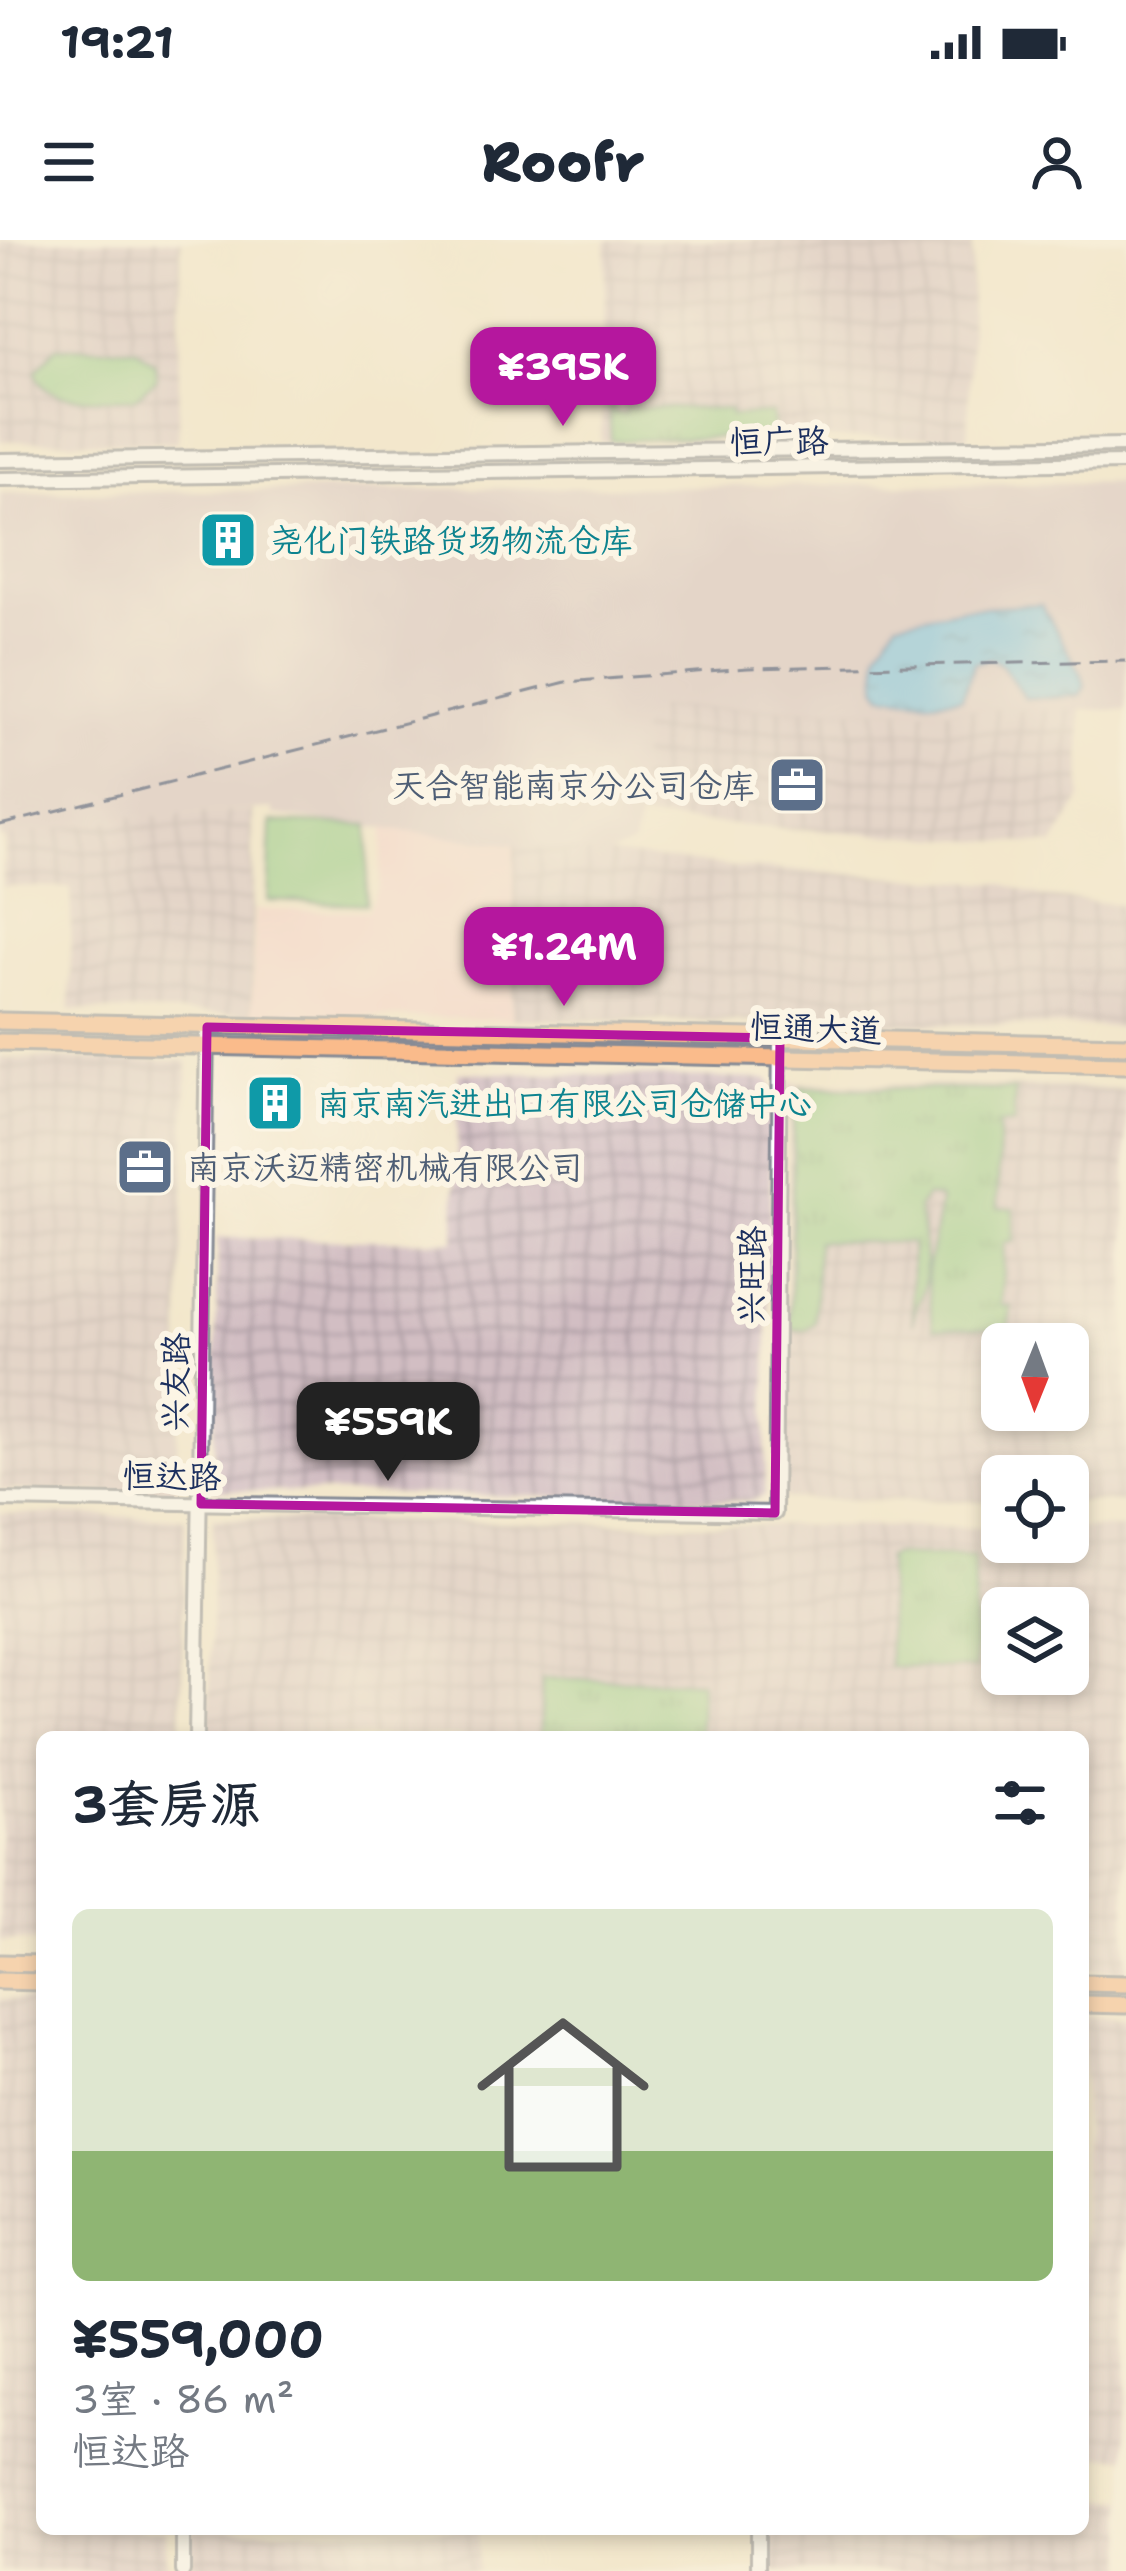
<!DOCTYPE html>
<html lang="zh">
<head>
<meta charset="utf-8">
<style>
	:root { --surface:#fff; --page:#f6f6f7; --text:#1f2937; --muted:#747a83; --accent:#b5179e }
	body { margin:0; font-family:"Shantell Sans","LXGW WenKai TC",sans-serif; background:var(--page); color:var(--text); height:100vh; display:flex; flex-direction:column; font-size:45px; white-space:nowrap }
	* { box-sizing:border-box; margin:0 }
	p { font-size:39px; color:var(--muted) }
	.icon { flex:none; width:66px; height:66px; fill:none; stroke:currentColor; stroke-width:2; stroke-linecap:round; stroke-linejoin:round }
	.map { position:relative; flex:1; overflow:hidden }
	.panel { position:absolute; left:36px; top:1491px; width:1053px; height:804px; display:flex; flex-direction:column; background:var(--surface); border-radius:18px; box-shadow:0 6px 18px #0003 }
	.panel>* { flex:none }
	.needle { width:78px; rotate:181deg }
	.controls { position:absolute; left:981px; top:1083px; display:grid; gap:24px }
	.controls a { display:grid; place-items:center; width:108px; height:108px; border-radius:18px; background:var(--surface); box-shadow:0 6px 18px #0003; font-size:60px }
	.price { position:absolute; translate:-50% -102px; padding:0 27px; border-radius:24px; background:var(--accent); color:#fff; font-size:39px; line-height:78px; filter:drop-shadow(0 3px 6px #0008) }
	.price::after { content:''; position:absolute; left:50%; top:72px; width:36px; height:27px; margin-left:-18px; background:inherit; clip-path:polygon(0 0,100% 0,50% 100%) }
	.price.on { background:#222; color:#fff }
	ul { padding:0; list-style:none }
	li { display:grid; align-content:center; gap:24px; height:636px; padding:0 36px }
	li span { display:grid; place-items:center; height:372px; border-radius:18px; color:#555 }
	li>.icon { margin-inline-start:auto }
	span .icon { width:216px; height:216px; fill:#fffc; stroke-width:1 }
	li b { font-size:51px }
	h2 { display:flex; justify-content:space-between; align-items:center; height:144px; padding:0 36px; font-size:51px }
	.status { display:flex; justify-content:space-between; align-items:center; height:84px; padding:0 60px; background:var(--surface); direction:ltr }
	.status svg { height:33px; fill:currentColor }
	header { display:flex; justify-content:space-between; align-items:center; height:156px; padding:0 36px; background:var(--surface); font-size:54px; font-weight:800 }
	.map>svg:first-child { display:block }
	.built { fill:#f7d0cc }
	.industrial { fill:url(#industrial-grid); fill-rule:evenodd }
	.railway { fill:#d2bec3 }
	.grass { fill:url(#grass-tufts); stroke:#527c6e; stroke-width:3 }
	.pitch { fill:#89c87f; stroke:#527c6e; stroke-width:3 }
	.water { fill:url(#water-ripples); stroke:#4376a2; stroke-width:3 }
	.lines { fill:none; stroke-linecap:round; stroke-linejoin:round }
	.minor-casing { stroke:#878b95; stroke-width:18 }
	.major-casing { stroke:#878b95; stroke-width:21 }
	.minor { stroke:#fff; stroke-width:12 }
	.major { stroke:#fabb8b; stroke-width:15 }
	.rail { stroke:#1b2f5e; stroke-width:3; stroke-dasharray:18 9; stroke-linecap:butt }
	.marked { fill:none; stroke:#b5179e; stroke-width:9; stroke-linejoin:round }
	.labels { text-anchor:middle; stroke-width:12; stroke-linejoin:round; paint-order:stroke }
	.street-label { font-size:33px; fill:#1b2f5e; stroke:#fcf5e5 }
	.culture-label { font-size:33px; fill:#0d838f; stroke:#fcf5e5; text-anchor:start }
	.service-label { font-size:33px; fill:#4e5e75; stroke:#fcf5e5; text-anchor:end }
</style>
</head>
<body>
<div class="status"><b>19:21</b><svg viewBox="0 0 49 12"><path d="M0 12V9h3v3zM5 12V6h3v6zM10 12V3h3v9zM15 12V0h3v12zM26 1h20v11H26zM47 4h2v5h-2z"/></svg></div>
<header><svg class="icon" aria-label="menu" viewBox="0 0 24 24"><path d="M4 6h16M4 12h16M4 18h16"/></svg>Roofr<svg class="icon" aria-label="person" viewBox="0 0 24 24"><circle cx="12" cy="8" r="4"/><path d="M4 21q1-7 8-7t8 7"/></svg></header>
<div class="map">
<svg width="1126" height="2331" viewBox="0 0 1126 2331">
	<defs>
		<pattern id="industrial-grid" width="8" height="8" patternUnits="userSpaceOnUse" patternTransform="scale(3)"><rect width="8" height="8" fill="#d2bec3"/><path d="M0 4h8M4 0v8" fill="none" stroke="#aa9ba2"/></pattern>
		<pattern id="grass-tufts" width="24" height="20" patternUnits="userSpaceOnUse" patternTransform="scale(3)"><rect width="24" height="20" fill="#89c87f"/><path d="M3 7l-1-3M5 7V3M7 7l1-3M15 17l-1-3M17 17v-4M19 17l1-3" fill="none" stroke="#6fa36b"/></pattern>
		<pattern id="water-ripples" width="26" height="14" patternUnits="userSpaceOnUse" patternTransform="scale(3)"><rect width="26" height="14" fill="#6bbce6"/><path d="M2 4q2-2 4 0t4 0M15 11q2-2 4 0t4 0" fill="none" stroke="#5799be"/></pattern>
	</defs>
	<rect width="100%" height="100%" fill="#fcf5e5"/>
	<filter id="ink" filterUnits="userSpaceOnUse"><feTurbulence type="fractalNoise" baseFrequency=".00833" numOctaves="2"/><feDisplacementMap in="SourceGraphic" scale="24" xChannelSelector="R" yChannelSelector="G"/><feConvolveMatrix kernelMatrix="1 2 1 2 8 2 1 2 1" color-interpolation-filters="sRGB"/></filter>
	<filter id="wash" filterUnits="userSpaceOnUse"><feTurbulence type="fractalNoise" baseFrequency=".004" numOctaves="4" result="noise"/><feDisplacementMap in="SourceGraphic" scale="48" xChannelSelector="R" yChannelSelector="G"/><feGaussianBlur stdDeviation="2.7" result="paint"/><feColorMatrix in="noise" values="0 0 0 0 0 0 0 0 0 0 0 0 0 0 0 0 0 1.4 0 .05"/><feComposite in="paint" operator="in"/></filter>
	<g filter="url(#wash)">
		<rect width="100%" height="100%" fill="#f3e7cc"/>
		<path class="built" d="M384,586l131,18 -4,175 -259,-4 3,-105 112,1 12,-24z"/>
		<g class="industrial">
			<path d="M0,0h181l-3,202 -178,-1z"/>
			<path d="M606,0h366l-4,197 -367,5z"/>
			<path d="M1081,467l1,91 -28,47 -415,-26 1,-96 18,-15z"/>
			<path d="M253,571l-1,204 -182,-5 1,-122 -69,-1 3,-49 125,-21z"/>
			<path d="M515,604l219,23 267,16 43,14 82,8v122l-615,-8z"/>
			<path d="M0,818l188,3 -12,433 -176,-4z"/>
			<path d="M458,832l310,7 4,9 -7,407 -14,6 -538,-11 5,-252 237,3z"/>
			<path d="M790,843l336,6v413h-58v-26h-66v25l-218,-2zM1002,1104h66v66h-66z"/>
			<path d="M0,1273l185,5 -4,219h-139v205l-42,-1z"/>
			<path d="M213,1278l789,10v14h66v-14l58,1v442l-43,-1v-233h-874zM1002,1368h66v66h-66z"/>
			<path d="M0,1759l42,1v529h124v42h-166z"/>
			<path d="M1083,1777l43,1v439l-43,-1z"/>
			<path d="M1083,2259l43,1v71h-359v-42h316z"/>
			<path d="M192,2289h286l-1,42h-286z"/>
		</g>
		<path class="railway" d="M1126,242v228l-468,-2 -18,15 -1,96 -6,26 -30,11 -330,-41v-6l-143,8 -130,22v-346z"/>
		<g class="grass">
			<path d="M614,167v6l11,1 1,-7 104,2v7l42,-3 2,23 -163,5 -2,-33z"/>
			<path d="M801,847l214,3 -1,34h-15l-1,83 16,1v34l-10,1 -2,63h9l-2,23 -76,-1 -6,-57 13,-67 -1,-6 -13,-2 -8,13c5,16 9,62 6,78 -3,14 -11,22 -11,37l-2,-81 -94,-2 -2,82 -10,7 -15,-1 4,-223z"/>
			<path d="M894,1315l80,2 1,112 -86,-2 -2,-109z"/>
			<path d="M542,1438l158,3 -1,56h-158z"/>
		</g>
		<g class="pitch">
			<path d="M56,107l80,1 19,15 2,16 -22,19c-33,-1 -91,10 -99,-27z"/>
			<path d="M271,582l98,3 -3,79 -98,-3z"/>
		</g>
		<path class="water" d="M1041,364l41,71 3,11 -5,10 -55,2 -24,-34 -11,-6 -16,5 -12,34 -29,3 -50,-6 -6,-8 1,-35 19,-30 65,-13z"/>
	</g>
	<g filter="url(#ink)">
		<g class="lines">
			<defs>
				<g id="minor">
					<path d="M0,220l1126,-15"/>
					<path d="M0,239l1126,-16"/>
					<path d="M0,1260l775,13 5,-475"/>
					<path d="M196,1497l11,-710"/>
					<path d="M183,2331v-42"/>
					<path d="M758,2331v-42"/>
				</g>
				<g id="major">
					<path d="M0,781l1126,24"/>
					<path d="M0,802l1126,23"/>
					<path d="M0,1723l42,1"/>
					<path d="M0,1741l42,1"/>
					<path d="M1083,1743l43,1"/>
					<path d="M1083,1764l43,1"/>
				</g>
			</defs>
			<use href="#minor" class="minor-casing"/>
			<use href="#major" class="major-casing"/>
			<use href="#minor" class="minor"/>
			<use href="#major" class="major"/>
			<path class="rail" d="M0,585l566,-143 182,-14 378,-7"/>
		</g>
	</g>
	<path d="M0 0H1126V2331H0ZM207,787l573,11 -5,475 -574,-9z" fill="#f3e7cc" fill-opacity=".55" fill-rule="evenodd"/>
	<path class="marked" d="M207,787l573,11 -5,475 -574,-9z"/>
	<defs>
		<symbol id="building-square" viewBox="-11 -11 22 22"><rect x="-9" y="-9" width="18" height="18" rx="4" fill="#0f9aa8" stroke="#fcf5e5"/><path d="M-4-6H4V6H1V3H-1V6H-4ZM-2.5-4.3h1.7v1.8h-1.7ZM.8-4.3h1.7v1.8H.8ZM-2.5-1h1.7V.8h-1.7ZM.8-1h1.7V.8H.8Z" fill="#fff"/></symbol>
		<symbol id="office-square" viewBox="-11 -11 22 22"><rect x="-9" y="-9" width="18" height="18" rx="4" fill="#5c6f8a" stroke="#fcf5e5"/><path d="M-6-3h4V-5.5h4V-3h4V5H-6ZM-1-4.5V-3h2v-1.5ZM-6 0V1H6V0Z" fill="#fff"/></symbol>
	</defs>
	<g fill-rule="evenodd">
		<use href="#building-square" x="195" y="267" width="66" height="66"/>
		<use href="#office-square" x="764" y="512" width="66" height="66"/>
		<use href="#building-square" x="242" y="830" width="66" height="66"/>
		<use href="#office-square" x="112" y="894" width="66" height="66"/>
	</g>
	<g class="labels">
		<g class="street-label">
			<text transform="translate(779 201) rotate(-1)" y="12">恒广路</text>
			<text transform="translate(816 788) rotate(2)" y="12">恒通大道</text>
			<text transform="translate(751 1035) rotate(-89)" y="12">兴旺路</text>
			<text transform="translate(175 1142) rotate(-89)" y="12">兴友路</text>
			<text transform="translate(172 1236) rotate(1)" y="12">恒达路</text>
		</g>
		<g class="culture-label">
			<text x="270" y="312">尧化门铁路货场物流仓库</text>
			<text x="317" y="875">南京南汽进出口有限公司仓储中心</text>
		</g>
		<g class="service-label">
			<text x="755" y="557">天合智能南京分公司仓库</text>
			<text x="187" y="939" text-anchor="start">南京沃迈精密机械有限公司</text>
		</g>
	</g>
</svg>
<div class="controls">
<a><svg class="needle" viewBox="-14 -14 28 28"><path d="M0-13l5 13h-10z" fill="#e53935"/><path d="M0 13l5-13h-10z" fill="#747a83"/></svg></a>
<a><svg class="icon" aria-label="locate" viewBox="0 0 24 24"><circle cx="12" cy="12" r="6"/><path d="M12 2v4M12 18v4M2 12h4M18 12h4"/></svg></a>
<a><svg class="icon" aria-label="layers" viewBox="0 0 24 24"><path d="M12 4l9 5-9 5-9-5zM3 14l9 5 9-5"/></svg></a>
</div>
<b class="price" style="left:563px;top:189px">¥395K</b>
<b class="price" style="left:564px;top:769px">¥1.24M</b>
<b class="price on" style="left:388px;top:1244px">¥559K</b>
<section class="panel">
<h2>3套房源<svg class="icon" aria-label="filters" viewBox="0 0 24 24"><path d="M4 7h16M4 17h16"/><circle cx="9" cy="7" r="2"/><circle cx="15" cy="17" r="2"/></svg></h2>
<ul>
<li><span style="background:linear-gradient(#dfe7d0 65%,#8fb573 0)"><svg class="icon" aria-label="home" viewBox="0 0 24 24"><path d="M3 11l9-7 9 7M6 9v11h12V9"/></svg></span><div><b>¥559,000</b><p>3室 · 86 m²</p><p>恒达路</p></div></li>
</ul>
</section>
</div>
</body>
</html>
